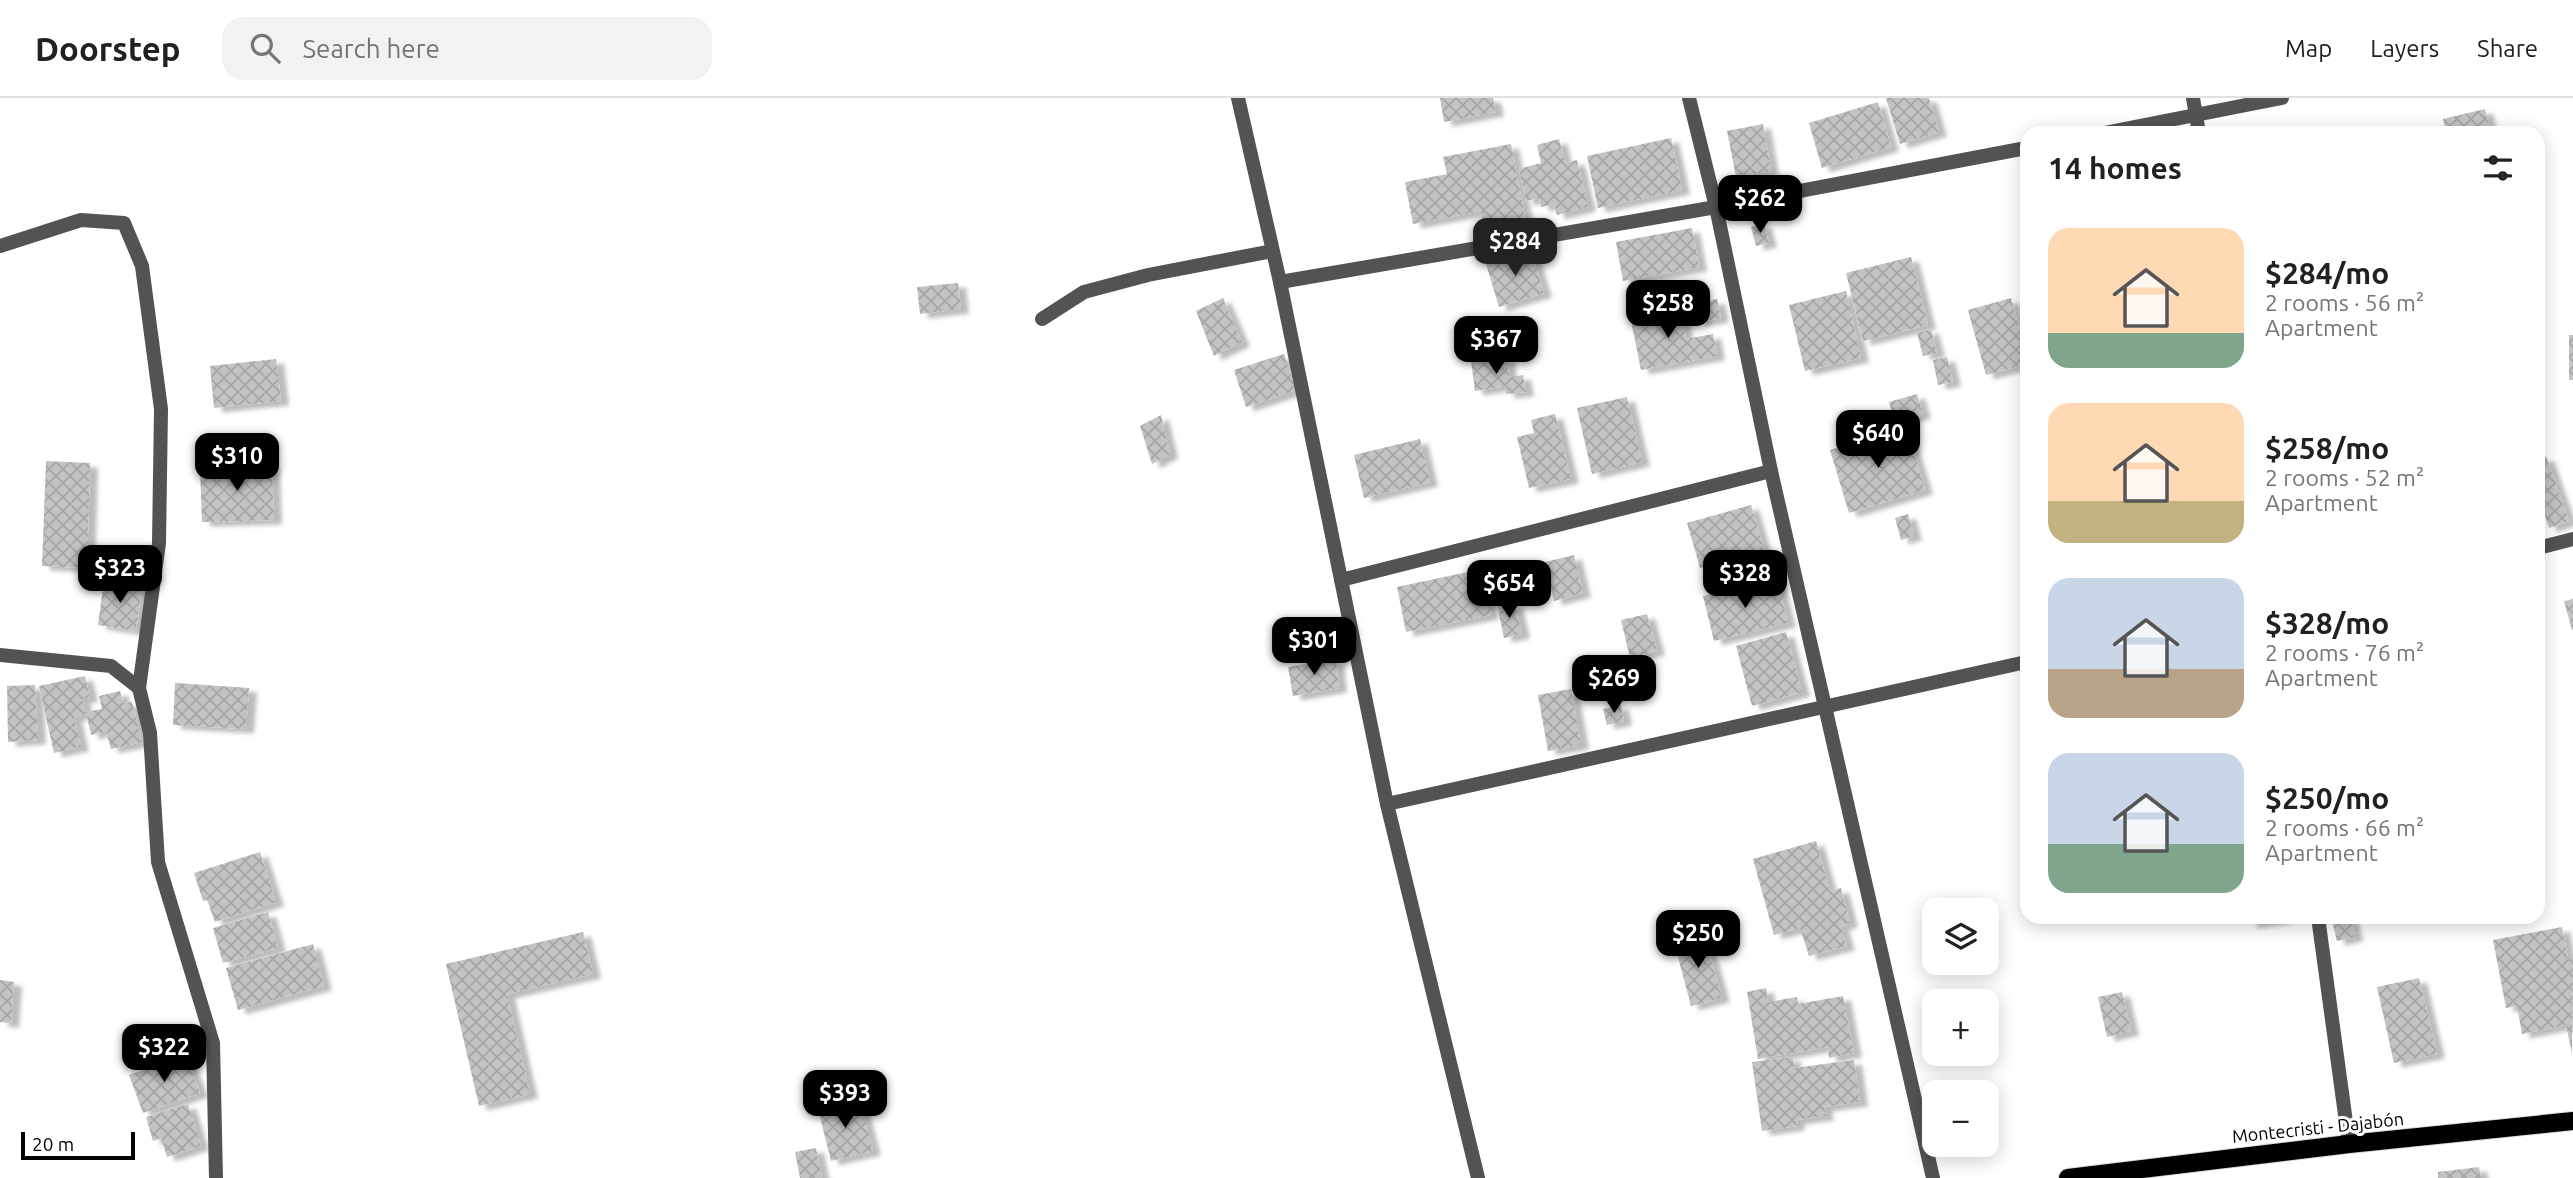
<!DOCTYPE html>
<html lang="en">
<head>
<meta charset="utf-8">
<style>
	:root { --surface:#fff; --page:#f2f2f2; --text:#202124; --muted:#757577; --line:#e0e0e0; --accent:#000 }
	body { margin:0; font-family:Ubuntu,sans-serif; background:var(--page); color:var(--text); height:100vh; display:flex; flex-direction:column; font-size:26px; white-space:nowrap }
	* { box-sizing:border-box; margin:0 }
	p { font-size:23px; color:var(--muted) }
	.icon { flex:none; width:38px; height:38px; fill:none; stroke:currentColor; stroke-width:2; stroke-linecap:round; stroke-linejoin:round }
	.map { position:relative; flex:1; overflow:hidden }
	.drawer { position:absolute; left:2020px; top:28px; width:525px; height:798px; display:flex; flex-direction:column; background:var(--surface); border-radius:21px; box-shadow:0 4px 18px #0003 }
	.drawer>* { flex:none }
	.tools { position:absolute; left:1922px; top:800px; display:grid; gap:14px }
	.tools a { display:grid; place-items:center; width:77px; height:77px; border-radius:14px; background:var(--surface); box-shadow:0 4px 18px #0003; font-size:35px }
	.scale { position:absolute; left:21px; bottom:18px; width:114px; box-sizing:border-box; padding-left:7px; border:4px solid #000; border-top:0; font-size:19px; line-height:24px; white-space:nowrap; color:#000; -webkit-text-stroke:5px #fff; paint-order:stroke }
	.price { position:absolute; translate:-50% -60px; padding:0 16px; border-radius:14px; background:var(--accent); color:#fff; font-size:23px; line-height:46px; filter:drop-shadow(0 2px 4px #0008) }
	.price::after { content:''; position:absolute; left:50%; top:42px; width:21px; height:16px; margin-left:-10px; background:inherit; clip-path:polygon(0 0,100% 0,50% 100%) }
	.price.current { background:#222; color:#fff }
	ul { padding:0; list-style:none }
	li { display:flex; align-items:center; gap:21px; height:175px; padding:0 28px }
	li span { display:grid; place-items:center; flex:none; width:196px; height:140px; border-radius:21px; color:#555 }
	li>.icon { margin-inline-start:auto }
	span .icon { width:84px; height:84px; fill:#fffc; stroke-width:1 }
	li b { font-size:30px }
	h2 { display:flex; justify-content:space-between; align-items:center; height:84px; padding:0 28px; font-size:30px }
	header { display:flex; align-items:center; gap:42px; box-sizing:border-box; height:98px; padding:0 35px; background:var(--surface); border-bottom:2px solid var(--line) }
	header strong { font-size:33px }
	nav { display:flex; gap:38px; margin-inline-start:auto; font-size:24px }
	.search { width:490px; height:63px; background:var(--page); display:flex; align-items:center; gap:18px; box-sizing:border-box; padding:0 24px; border-radius:21px; color:var(--muted); font-size:26px }
	.map>svg:first-child { display:block }
	.building { fill:url(#building-cross-hatch); filter:url(#shadow) }
	.lines { fill:none; stroke-linecap:round; stroke-linejoin:round }
	.primary-casing { stroke:#dbdbdb; stroke-width:20 }
	.minor { stroke:#535353; stroke-width:14 }
	.primary { stroke:#000; stroke-width:18 }
	.labels { text-anchor:middle; stroke-width:6; stroke-linejoin:round; paint-order:stroke }
	.street-label { font-size:18px; fill:#000; stroke:#fff }
</style>
</head>
<body>
<header>
<strong>Doorstep</strong>
<div class="search"><svg class="icon" aria-label="search" viewBox="0 0 24 24"><circle cx="10" cy="10" r="6"/><path d="M15 15l6 6"/></svg>Search here</div>
<nav><a>Map</a><a>Layers</a><a>Share</a></nav>
</header>
<div class="map">
<svg width="2573" height="1080" viewBox="0 0 2573 1080">
	<defs>
		<pattern id="building-cross-hatch" width="8" height="8" patternUnits="userSpaceOnUse" patternTransform="scale(1.75)"><rect width="8" height="8" fill="#c3c3c3"/><path d="M0 0l8 8M0 8l8-8" fill="none" stroke="#a6a6a6"/></pattern>
		<filter id="shadow"><feDropShadow dx="8" dy="4.5" stdDeviation="2" flood-color="#0004"/></filter>
	</defs>
	<rect width="100%" height="100%" fill="#fff"/>
	<g class="building">
		<path d="M1440,0h53l3,14 -52,10z"/>
		<path d="M1886,0h43l10,34 -39,12z"/>
		<path d="M1878,4l13,45 -69,21 -13,-45z"/>
		<path d="M2485,11l6,24h-45l-3,-14z"/>
		<path d="M1763,26l8,47 -35,6 -9,-46z"/>
		<path d="M1671,40l11,52 -84,18 -11,-52z"/>
		<path d="M1559,41l6,24 12,-3 11,47 -31,8 -3,-11 -13,3 -2,-9 -13,3 -7,-32 22,-6 -4,-18z"/>
		<path d="M1511,46l15,78 -42,8 -3,-19 -68,13 -8,-42 42,-8 -4,-17z"/>
		<path d="M1764,126l5,19 -13,3 -5,-19z"/>
		<path d="M1692,130l7,39 -76,14 -7,-39z"/>
		<path d="M1531,152l13,43 -45,14 -13,-43z"/>
		<path d="M1911,159l17,68 -65,16 -17,-68z"/>
		<path d="M958,185l3,26 -41,5 -3,-27z"/>
		<path d="M1846,193l15,67 -56,13 -16,-66z"/>
		<path d="M1223,200l19,44 -28,14 -18,-45z"/>
		<path d="M2011,200l15,54v12l-40,11 -18,-65z"/>
		<path d="M1717,201l4,19 -24,5 -4,-18z"/>
		<path d="M1680,209l6,32 27,-5 4,22 -76,14 -11,-54z"/>
		<path d="M1931,231l6,24 -14,3 -6,-23z"/>
		<rect x="2569" y="237" width="4" height="45"/>
		<path d="M1284,256l12,36 -50,17 -12,-37z"/>
		<path d="M1507,258l2,21 14,-2 3,17 -20,2v-8l-31,5 -4,-30z"/>
		<path d="M1947,259l6,25 -15,3 -5,-25z"/>
		<path d="M276,261l5,42 -67,7 -4,-42z"/>
		<path d="M1917,296l6,20 -28,8 -6,-20z"/>
		<path d="M1627,299l15,65 -50,12 -15,-66z"/>
		<path d="M1555,316l16,65 -42,9 -12,-51 17,-4 -3,-13z"/>
		<path d="M1161,317l9,39 -18,10 -12,-38z"/>
		<path d="M1906,329l19,63 -76,23 -19,-63z"/>
		<path d="M1420,341l10,43 -66,16 -10,-43z"/>
		<path d="M2546,358l23,65 -20,7 -11,-32v-37z"/>
		<path d="M46,363l44,2 -3,105 -45,-2z"/>
		<path d="M272,366l2,56 -72,2 -2,-55z"/>
		<path d="M1751,407l13,45 -64,18 -13,-45z"/>
		<path d="M1908,416l6,22 -13,4 -6,-22z"/>
		<path d="M1574,457l9,38 -29,8 -9,-39z"/>
		<path d="M1482,471l9,46 -85,17 -9,-45z"/>
		<path d="M1777,481l11,44 -74,18 -11,-45z"/>
		<path d="M104,482l38,5 -6,46 -38,-6z"/>
		<path d="M2573,501v31h-1l-8,-29z"/>
		<path d="M1515,505l7,31 -18,4 -7,-32z"/>
		<path d="M1647,516l10,37 -27,7 -9,-38z"/>
		<path d="M1786,534l16,60 -50,14 -16,-60z"/>
		<path d="M1336,561l3,29 -46,8 -5,-29z"/>
		<path d="M85,578l5,22 -8,1 4,15 -12,3 7,30 -27,6 -15,-67z"/>
		<path d="M175,585l74,5 -3,41 -73,-4z"/>
		<path d="M35,587l3,55 -30,2 -1,-56z"/>
		<path d="M1571,591l10,56 -33,6 -10,-56z"/>
		<path d="M120,593l3,12 9,-1 10,40 -31,7 -5,-18 -15,4 -5,-23 16,-3 -3,-13z"/>
		<path d="M1621,607l3,16 -17,4 -4,-16z"/>
		<path d="M1816,743l14,50 11,-3 9,35 -9,3 6,20 -38,10 -9,-28 -26,7 -21,-76z"/>
		<path d="M260,754l16,50 -61,20 -8,-22 -4,1 -9,-28z"/>
		<path d="M268,814l10,36 -55,15 -10,-35z"/>
		<path d="M2249,819h35l1,2 -36,5z"/>
		<path d="M2351,819l4,20 -18,4 -5,-20z"/>
		<path d="M2562,829l6,32h5l-1,95 -6,-29 -44,9 -5,-28 -11,2 -13,-68z"/>
		<path d="M583,834l10,42 -86,20 23,100 -51,12 -33,-142z"/>
		<path d="M1704,836l18,64 -31,8 -17,-64z"/>
		<path d="M313,846l11,42 -86,24 -12,-42z"/>
		<path d="M2419,880l18,76 -43,9 -17,-76z"/>
		<path d="M0,882l14,2 -3,41 -11,-1z"/>
		<path d="M1766,890l2,14 29,-5 1,7 45,-8 11,57 -25,5 -2,-11 -69,12 -11,-67z"/>
		<path d="M2122,894l9,39 -24,6 -9,-40z"/>
		<path d="M186,957l14,38 -57,20 -14,-38z"/>
		<path d="M1793,959l1,11 60,-8 6,42 -36,5 2,9 -30,4 1,6 -35,5 -10,-69z"/>
		<path d="M859,1001l14,52 -42,10 -13,-52z"/>
		<path d="M188,1006l13,42 -34,11 -6,-19 -8,3 -7,-24z"/>
		<path d="M816,1050l6,30h-22l-5,-26z"/>
		<path d="M2479,1069l2,11h-43v-6z"/>
	</g>
	<g class="lines">
		<defs>
			<path id="primary" d="M2068,1080l281,-34 224,-23"/>
		</defs>
		<use href="#primary" class="primary-casing"/>
		<g class="minor">
			<path d="M1238,0l42,184 107,522 91,374"/>
			<path d="M1689,0l27,109 55,264 162,707"/>
			<path d="M2193,0l6,35"/>
			<path d="M2104,35l178,-35"/>
			<path d="M0,148l81,-26 43,3 18,43 19,143 -2,134 -20,145"/>
			<path d="M1280,184l436,-75 310,-59"/>
			<path d="M1042,221l42,-27 64,-17 124,-24"/>
			<path d="M2538,450l35,-9"/>
			<path d="M1341,482l430,-109"/>
			<path d="M0,557l111,11 28,22 11,45 8,129 55,181 3,135"/>
			<path d="M1387,706l639,-142"/>
			<path d="M2318,819l31,227"/>
		</g>
		<use href="#primary" class="primary"/>
	</g>
	<g class="labels">
		<g class="street-label">
			<text transform="translate(2318 1030) rotate(-6)" y="6">Montecristi - Dajabón</text>
		</g>
	</g>
</svg>
<div class="tools">
<a><svg class="icon" aria-label="layers" viewBox="0 0 24 24"><path d="M12 4l9 5-9 5-9-5zM3 14l9 5 9-5"/></svg></a>
<a>+</a>
<a>−</a>
</div>
<div class="scale">20 m</div>
<b class="price" style="left:1760px;top:137px">$262</b>
<b class="price current" style="left:1515px;top:180px">$284</b>
<b class="price" style="left:1668px;top:242px">$258</b>
<b class="price" style="left:1496px;top:278px">$367</b>
<b class="price" style="left:1878px;top:372px">$640</b>
<b class="price" style="left:237px;top:395px">$310</b>
<b class="price" style="left:120px;top:507px">$323</b>
<b class="price" style="left:1745px;top:512px">$328</b>
<b class="price" style="left:1509px;top:522px">$654</b>
<b class="price" style="left:1314px;top:579px">$301</b>
<b class="price" style="left:1614px;top:617px">$269</b>
<b class="price" style="left:1698px;top:872px">$250</b>
<b class="price" style="left:164px;top:986px">$322</b>
<b class="price" style="left:845px;top:1032px">$393</b>
<section class="drawer">
<h2>14 homes<svg class="icon" aria-label="filters" viewBox="0 0 24 24"><path d="M4 7h16M4 17h16"/><circle cx="9" cy="7" r="2"/><circle cx="15" cy="17" r="2"/></svg></h2>
<ul>
<li><span style="background:linear-gradient(#ffd9b3 75%,#7fa58c 0)"><svg class="icon" aria-label="home" viewBox="0 0 24 24"><path d="M3 11l9-7 9 7M6 9v11h12V9"/></svg></span><div><b>$284/mo</b><p>2 rooms · 56 m²</p><p>Apartment</p></div></li>
<li><span style="background:linear-gradient(#ffd9b3 70%,#c2b280 0)"><svg class="icon" aria-label="home" viewBox="0 0 24 24"><path d="M3 11l9-7 9 7M6 9v11h12V9"/></svg></span><div><b>$258/mo</b><p>2 rooms · 52 m²</p><p>Apartment</p></div></li>
<li><span style="background:linear-gradient(#c9d6e8 65%,#b9a48a 0)"><svg class="icon" aria-label="home" viewBox="0 0 24 24"><path d="M3 11l9-7 9 7M6 9v11h12V9"/></svg></span><div><b>$328/mo</b><p>2 rooms · 76 m²</p><p>Apartment</p></div></li>
<li><span style="background:linear-gradient(#c9d6e8 65%,#7fa58c 0)"><svg class="icon" aria-label="home" viewBox="0 0 24 24"><path d="M3 11l9-7 9 7M6 9v11h12V9"/></svg></span><div><b>$250/mo</b><p>2 rooms · 66 m²</p><p>Apartment</p></div></li>
</ul>
</section>
</div>
</body>
</html>
